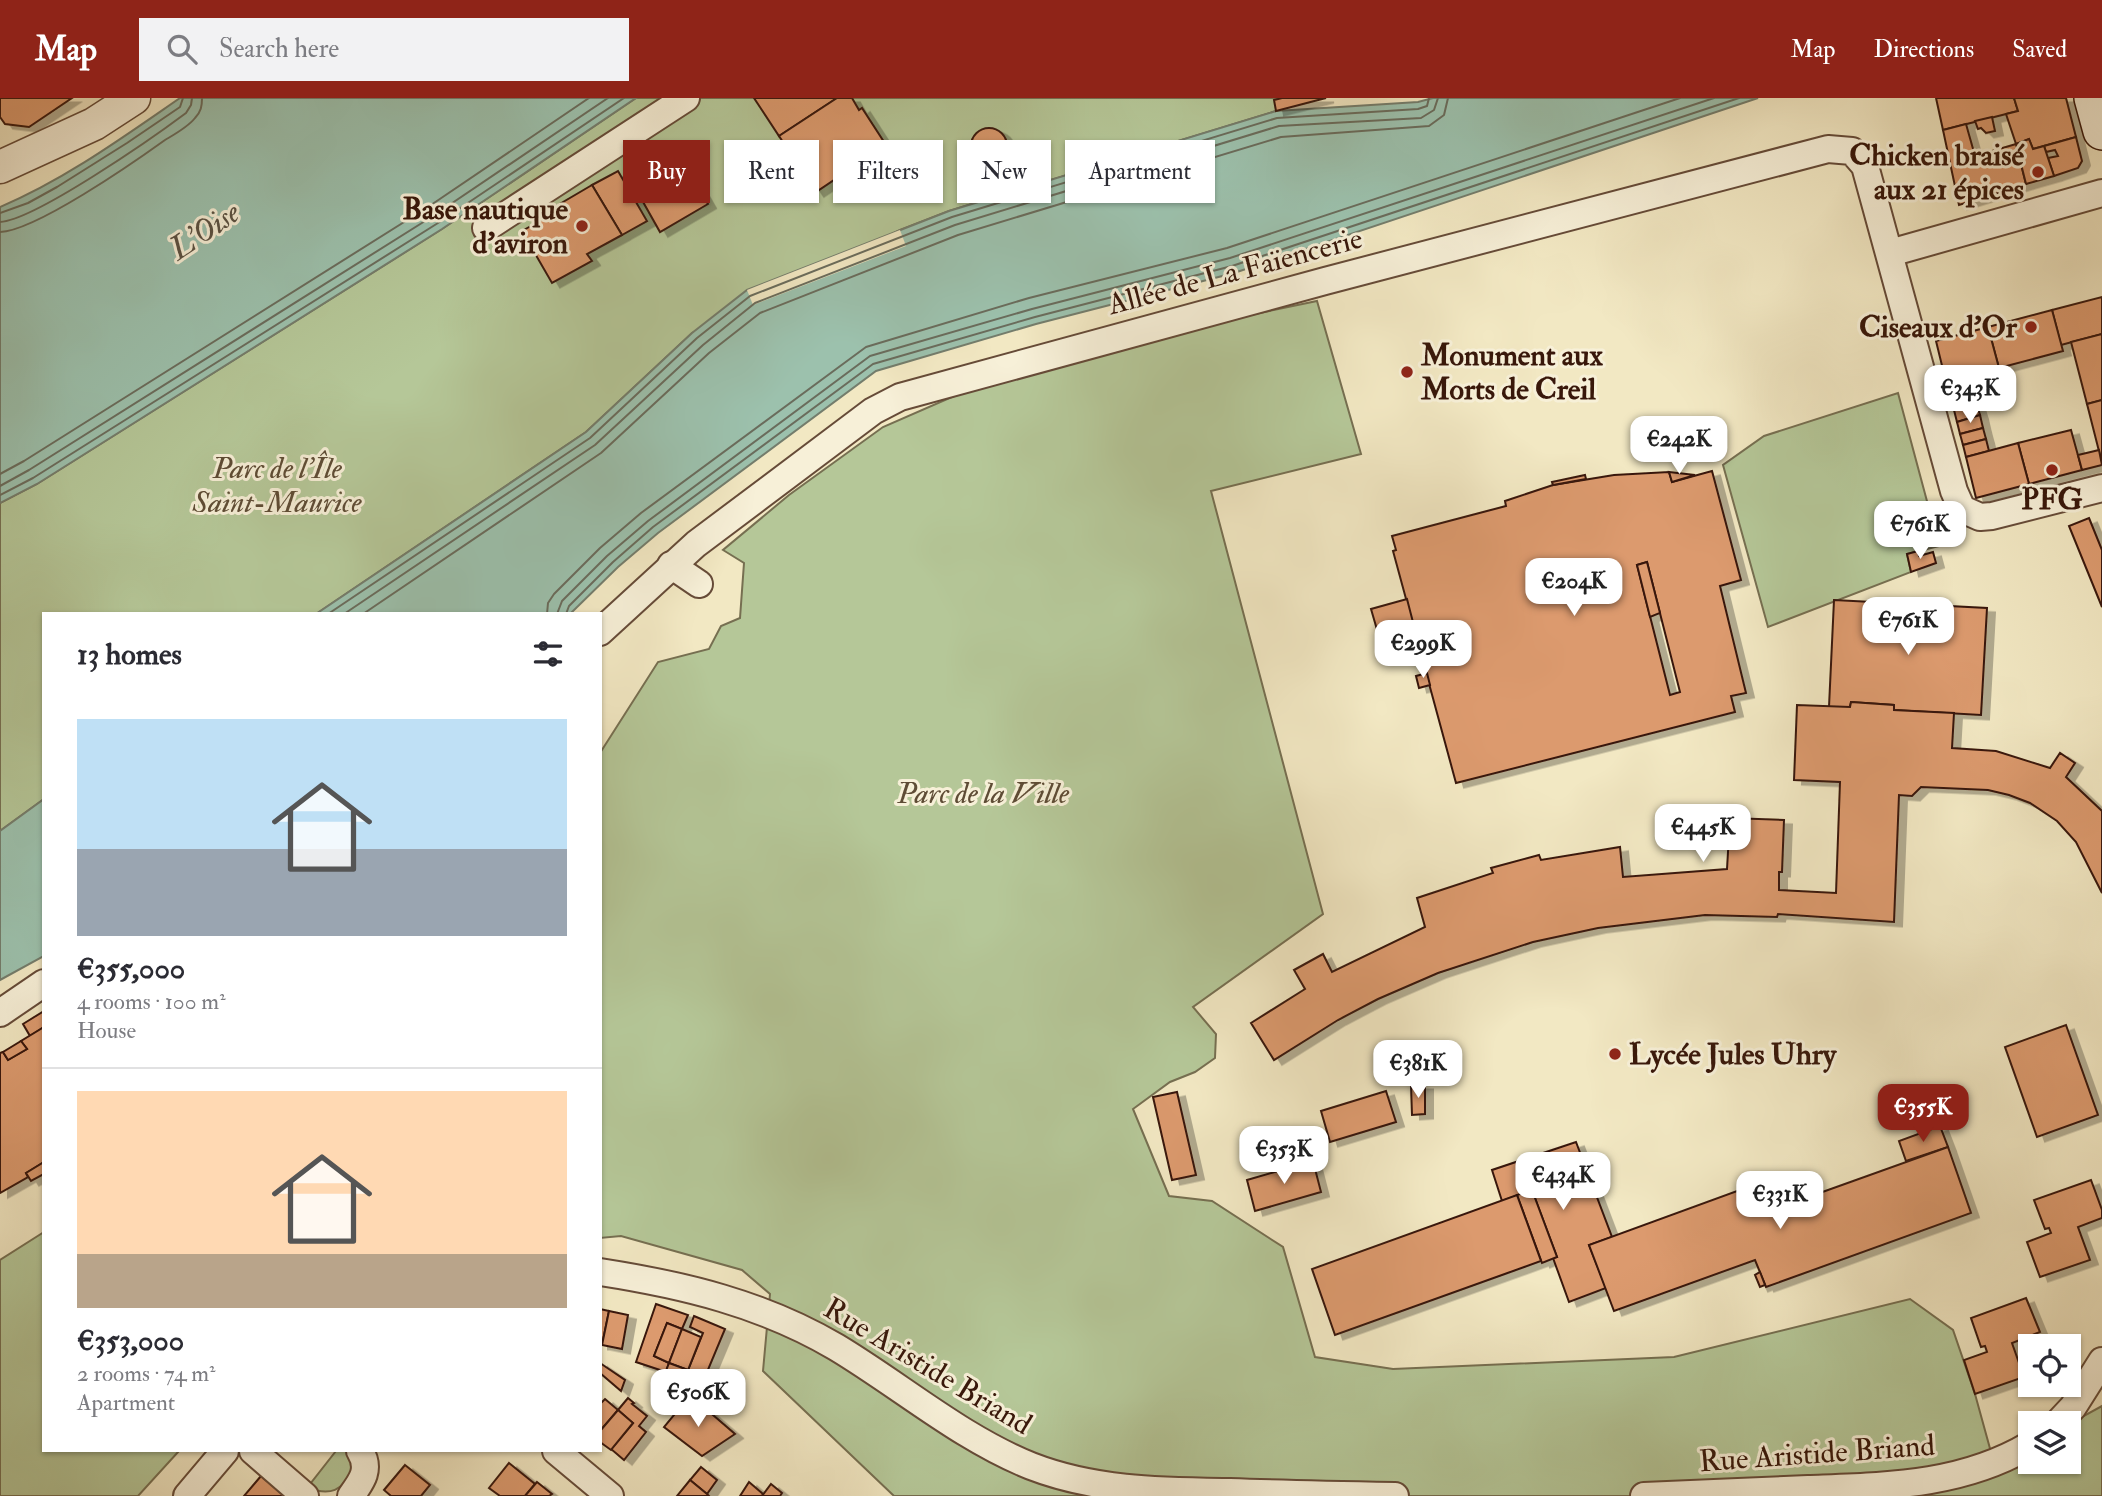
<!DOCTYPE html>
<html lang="en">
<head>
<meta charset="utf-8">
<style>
	:root { --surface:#fff; --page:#f2f2f3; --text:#2b2b33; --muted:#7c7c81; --line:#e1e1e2; --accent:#8f2418 }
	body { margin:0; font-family:"IM FELL Double Pica",serif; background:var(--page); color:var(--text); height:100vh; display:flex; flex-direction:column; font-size:26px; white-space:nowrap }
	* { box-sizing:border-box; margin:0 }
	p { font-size:23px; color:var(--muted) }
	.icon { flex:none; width:38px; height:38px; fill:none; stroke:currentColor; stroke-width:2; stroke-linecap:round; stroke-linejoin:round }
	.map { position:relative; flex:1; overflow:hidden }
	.panel { position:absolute; left:42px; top:514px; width:560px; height:840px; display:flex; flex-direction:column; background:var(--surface); border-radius:0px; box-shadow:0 2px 5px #0004 }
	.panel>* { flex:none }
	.banner { position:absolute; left:623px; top:42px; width:665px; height:63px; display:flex; gap:14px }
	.fabs { position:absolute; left:2018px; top:1236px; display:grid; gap:14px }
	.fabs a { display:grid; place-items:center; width:63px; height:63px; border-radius:0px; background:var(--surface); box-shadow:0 2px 5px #0004; font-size:35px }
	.price { position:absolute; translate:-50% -60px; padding:0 16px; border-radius:14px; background:#fff; color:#222; font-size:23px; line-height:46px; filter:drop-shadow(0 2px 4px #0008) }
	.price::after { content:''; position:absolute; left:50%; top:42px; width:21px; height:16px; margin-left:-10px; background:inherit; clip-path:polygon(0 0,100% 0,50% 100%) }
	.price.selected { background:var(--accent); color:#fff }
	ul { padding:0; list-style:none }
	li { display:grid; align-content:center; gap:14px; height:371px; padding:0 35px }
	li+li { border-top:2px solid var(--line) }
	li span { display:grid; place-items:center; height:217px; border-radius:0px; color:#555 }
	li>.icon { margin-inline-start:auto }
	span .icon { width:126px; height:126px; fill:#fffc; stroke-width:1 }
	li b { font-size:30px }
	h2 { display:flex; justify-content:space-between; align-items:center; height:84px; padding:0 35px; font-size:30px }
	.tag { padding:0 24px; border-radius:0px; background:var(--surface); box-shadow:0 2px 5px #0004; font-size:24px; line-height:63px }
	.tag.selected { background:var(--accent); color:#fff }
	header { display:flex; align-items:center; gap:42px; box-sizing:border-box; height:98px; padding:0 35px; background:var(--accent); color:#fff }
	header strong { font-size:33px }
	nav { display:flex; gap:38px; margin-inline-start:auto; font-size:24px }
	.search { width:490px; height:63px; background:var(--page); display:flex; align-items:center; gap:18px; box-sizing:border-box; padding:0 24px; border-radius:0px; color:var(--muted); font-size:26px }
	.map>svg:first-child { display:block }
	.green { fill:#b5c798; stroke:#766f51; stroke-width:2 }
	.water { fill:#9cc1ad; stroke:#747d6c; stroke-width:2 }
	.pier { fill:#f2e8c3 }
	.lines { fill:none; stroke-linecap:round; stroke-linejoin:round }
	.shore { stroke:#6a6c5c; stroke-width:2 }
	.building { fill:#dc9a6e; stroke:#38170a; stroke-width:2; fill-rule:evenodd; filter:url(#shadow) }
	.minor-casing { stroke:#664b38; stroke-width:30 }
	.tertiary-casing { stroke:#664b38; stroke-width:35 }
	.secondary-casing { stroke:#38170a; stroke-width:40 }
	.minor { stroke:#f7f0d8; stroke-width:26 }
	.tertiary { stroke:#f7f0d8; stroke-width:32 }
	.secondary { stroke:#f7f0d8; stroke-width:37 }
	.poi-dot { fill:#8f2418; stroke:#f7f0d8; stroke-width:2.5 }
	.labels { text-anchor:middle; stroke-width:6; stroke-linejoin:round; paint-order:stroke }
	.poi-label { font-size:30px; font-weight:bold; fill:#38170a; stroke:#f7f0d8; text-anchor:end }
	.street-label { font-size:30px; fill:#38170a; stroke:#f7f0d8 }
	.park-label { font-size:30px; font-style:italic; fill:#5e4c35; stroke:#f7f0d8 }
	.water-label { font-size:32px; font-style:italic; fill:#5b5243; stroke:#f7f0d8 }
</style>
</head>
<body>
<header>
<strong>Map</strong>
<div class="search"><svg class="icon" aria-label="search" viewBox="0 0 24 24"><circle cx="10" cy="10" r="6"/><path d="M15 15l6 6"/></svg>Search here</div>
<nav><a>Map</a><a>Directions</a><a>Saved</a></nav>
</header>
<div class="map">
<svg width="2102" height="1398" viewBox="0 0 2102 1398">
	<defs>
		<filter id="shadow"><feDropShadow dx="8" dy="4.5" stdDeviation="0" flood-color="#0004"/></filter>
	</defs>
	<rect width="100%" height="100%" fill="#f2e8c3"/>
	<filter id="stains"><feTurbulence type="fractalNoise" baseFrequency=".00286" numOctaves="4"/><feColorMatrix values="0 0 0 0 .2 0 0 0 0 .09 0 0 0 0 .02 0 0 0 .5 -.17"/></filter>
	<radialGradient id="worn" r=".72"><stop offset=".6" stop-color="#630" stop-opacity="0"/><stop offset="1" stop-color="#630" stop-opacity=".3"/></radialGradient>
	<g class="green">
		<path d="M636,0h646l-6,13 -327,100 -49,19 -208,103 -106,99 -270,182h-272v185l-44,32v-328l37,-19 405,-255z"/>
		<path d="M1317,203l44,153 -150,37 112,423 -130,93 23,27 -1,24 -20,14 -25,10 -37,27 36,87 43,5 71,46 32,110 78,12 281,-12 236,-58 43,31 22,64 19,69 36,-18v16h38l1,-37 33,-18v90h-1208l-131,-125 7,-77 -28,-24 -121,-34 -21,2v-485l58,-91 51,-13 12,-23 19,-8 4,-55 -21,-13 66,-55 94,-68 78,-34 189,-57z"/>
		<path d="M1898,295l41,153 -32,8 4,18 -143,55 -45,-162 41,-29z"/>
		<path d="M44,1134v219h135l-41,45h-138v-236z"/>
		<path d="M336,1353h13l4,19c-11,21 -22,26 -46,18z"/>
	</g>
	<g class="water">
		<path d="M180,0h456l-194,131 -405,255 -37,19v-296c64,-27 122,-69 180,-109z"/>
		<path d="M1433,0h325l-524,175 -198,51 -160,47 -218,162 -40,34 -48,47h-254l270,-182 106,-99 55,-43 202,-79 327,-100 142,-9z"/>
		<path d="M44,701v157l-44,24v-149z"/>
	</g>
	<path class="pier" d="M900,132l6,16 -153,59 -6,-15z"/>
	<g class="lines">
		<g class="shore">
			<path d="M0,115l28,-10 29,-16 70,-44 53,-36 3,-9"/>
			<path d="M0,124c35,-2 154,-85 186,-109l5,-8 1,-7"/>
			<path d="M0,134c35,-1 133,-69 165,-92 10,-6 23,-13 30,-22 6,-6 7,-12 7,-20"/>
			<path d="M0,376l24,-13 404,-254 161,-109"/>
			<path d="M0,388l29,-16 404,-254 175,-118"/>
			<path d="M0,397l33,-17 405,-255 186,-125"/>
			<path d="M328,516l262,-176 107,-100 53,-42 202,-79 325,-99 141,-9 9,-3 2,-8"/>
			<path d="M344,516l251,-169 108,-100 52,-42 200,-78 324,-99 142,-8 13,-8 4,-12"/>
			<path d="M363,516l238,-161 108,-100 51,-40 198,-78 323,-98 148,-11 15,-11 4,-17"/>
			<path d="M547,516l1,-11 6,-9 46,-46 41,-35 225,-166 163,-49 198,-50 453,-150"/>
			<path d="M557,516l5,-13 45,-45 41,-35 222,-165 162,-47 198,-51 484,-160"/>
			<path d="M566,516l3,-8 44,-44 40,-35 220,-163 162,-47 197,-51 507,-168"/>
		</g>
	</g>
	<g class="building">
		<path d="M0,0h72l-43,29 -24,-3 -5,-7z"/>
		<path d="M754,0h83l-58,38z"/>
		<path d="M837,0h15l7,12 3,-2 24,37 -70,47 -37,-56z"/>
		<path d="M1282,0h44l-50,13 -2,-11z"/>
		<path d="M1936,0h78l4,13 -75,19z"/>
		<path d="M2014,0h52l10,39 -43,12 -4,-10 -13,5 -10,-30 12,-3z"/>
		<path d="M1992,19l3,14 -9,2 -5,-5 -3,1 -3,-8z"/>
		<path d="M1966,26l11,39 41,-11 8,32 -67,21 -16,-75z"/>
		<circle cx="989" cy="48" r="18"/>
		<path d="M2076,39l6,24 -4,7 -24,8 -6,-18 10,-2 -3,-6 -9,2 -2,-6z"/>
		<path d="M2029,41l4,10 11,-3 10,30 -28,8 -10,-40z"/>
		<path d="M2016,46l2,8 -41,11 -2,-7z"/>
		<path d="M658,62l20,33 18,-10 12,21 -48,28 -31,-55z"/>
		<path d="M618,73l29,50 -25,14 -30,-50z"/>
		<path d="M592,87l30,50 -35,19 5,7 -40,22 -30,-52 39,-22 -3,-4z"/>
		<path d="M2102,199v37l-41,11 -9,-35z"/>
		<path d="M2052,212l11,41 -64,17 -11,-41z"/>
		<path d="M1988,229l11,41 -53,14 -10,-41z"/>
		<path d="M2102,236v66l-15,4 -16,-62z"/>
		<path d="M1975,299l2,8 -23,5 -2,-7z"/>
		<path d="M2102,302v63l-15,-59z"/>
		<path d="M1977,307l3,10 -23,7 -3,-12z"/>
		<path d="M1980,317l3,13 -23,6 -3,-12z"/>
		<path d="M1983,330l3,11 -23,6 -3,-11z"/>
		<path d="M2071,332l11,40 -53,14 -11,-41z"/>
		<path d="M1986,341l3,12 -23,6 -3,-12z"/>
		<path d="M2018,345l11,41 -53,14 -10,-41z"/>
		<path d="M2099,352l3,15 -20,5 -4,-15z"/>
		<path d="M1712,373l29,109 -21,6 26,107 -15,3 4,16 -279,71 -63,-232 3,-1 -4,-14 114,-30 -1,-5 48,-16 61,-10 55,-3 3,10zM1647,464l33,130 -10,3 -33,-130z"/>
		<path d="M1669,374l26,3 -23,7z"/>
		<path d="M1585,377l1,4 -33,6 -1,-3z"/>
		<path d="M2089,420l13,32v57l-33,-81z"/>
		<path d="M1918,453l1,5 14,-4 3,11 -25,9 -4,-18z"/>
		<path d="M1647,464l13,51 -10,4 -13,-52z"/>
		<path d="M1407,501l8,31 -35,10 -9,-31z"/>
		<path d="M1834,502l153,8 -6,107 -87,-5v-5l-43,-3 -1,5h-21z"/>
		<path d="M1427,575l3,12 -11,3 -3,-12z"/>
		<path d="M1851,604l43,3v5l60,3 -2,35 44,3 54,17 10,-15 15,10 -9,14 36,34v82l-26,-51 -19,-21 -27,-18 -21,-8 -21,-5 -67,-3 -9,9 -13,-1 -5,127 -116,-8 -1,3 -72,-2 -107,13 -65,14 -95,31 -60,26 -40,21 -64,40 -23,-37 54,-34 -11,-19 29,-16 9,18 93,-45 -8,-29 76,-25 -2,-5 48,-13 2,5 79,-13 3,30 104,-8 3,-51 54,2 -2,52h-3v18l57,3 4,-111 -46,-2 3,-75 53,2z"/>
		<path d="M44,913v16l-14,9 -7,-12z"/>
		<path d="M2066,927l32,90 -61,22 -32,-90z"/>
		<path d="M44,929v135l-18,11 2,4 -28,16v-140l3,-1 5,8 19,-11 -6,-8z"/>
		<path d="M21,943l6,8 -19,11 -5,-8z"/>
		<path d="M1411,987h14v29l-13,1z"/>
		<path d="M1386,993l10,31 -66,20 -9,-31z"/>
		<path d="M1177,994l19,83 -24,5 -19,-83z"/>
		<path d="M1940,1028l8,21 -42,14 -7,-20z"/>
		<path d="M1576,1044l36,95 -23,8 17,43 -37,14 -16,-44 4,-1 -25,-67 -30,11 -10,-31z"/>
		<path d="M1948,1049l23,66 -205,74 -11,-27 -141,51 -25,-66 159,-58 10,28z"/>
		<path d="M1313,1063l8,31 -66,19 -8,-31z"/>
		<path d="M44,1064v12l-13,7 -5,-8z"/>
		<path d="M2091,1082l11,30v8l-24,9 12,33 -50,17 -13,-35 24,-9 -2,-5 -4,1 -11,-29z"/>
		<path d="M1532,1092l25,67 -15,6 -25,-68z"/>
		<path d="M1517,1097l24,66 -206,74 -23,-66z"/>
		<path d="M1760,1174l5,13 -5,2 -5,-12z"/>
		<path d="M2026,1200l14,34 -28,11 12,34 -49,17 -11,-34 23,-8 -2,-6 -4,1 -10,-29z"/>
		<path d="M656,1206l32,11 -6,14 -15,-6 -13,33 15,7 -3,9 -30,-10z"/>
		<path d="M600,1211l9,2 -7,34h-2z"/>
		<path d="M609,1213l19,4 -6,34 -20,-4z"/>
		<path d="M694,1218l31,13 -20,48 -17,-7 15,-37 -13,-6z"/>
		<path d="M667,1225l15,6 -13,34 -15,-7z"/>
		<path d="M682,1231l19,8 -13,33 -19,-7z"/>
		<path d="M600,1265l25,17 -4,11 -21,-18z"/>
		<path d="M669,1265l19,7 -5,13 -19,-7z"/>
		<path d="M628,1300l6,5 -2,1 15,12 -8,10 7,6 -22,28 -13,-11 22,-26 -15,-13z"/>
		<path d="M605,1301l13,11 -18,21v-27z"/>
		<path d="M683,1306l23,5 29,25 -33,22 -38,-29z"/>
		<path d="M618,1312l15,13 -22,27 -11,-8v-11z"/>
		<path d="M509,1365l26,21 -10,12h-25l-11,-8z"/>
		<path d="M405,1367l25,20 -9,11h-30l-7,-6z"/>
		<path d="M701,1369l16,13 -10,14 -17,-14z"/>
		<path d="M261,1378l24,20h-41z"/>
		<path d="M690,1382l17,14 2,2h-32z"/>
		<path d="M537,1384l15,12 -3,2h-24z"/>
		<path d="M749,1384l14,12 -1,2h-22z"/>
		<path d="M771,1386l11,9 -2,3h-18z"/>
	</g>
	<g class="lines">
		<defs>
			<g id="minor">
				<path d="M486,130l200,-130"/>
				<path d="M1890,155l212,-60"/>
				<path d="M671,467l28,19"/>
				<path d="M600,534l96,-88 177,-133 27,-14 425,-116 503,-132 24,2 13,15 89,325 8,18 18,8 12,-1 110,-28"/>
				<path d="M0,915l44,-30"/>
				<path d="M600,1174c84,13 163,32 236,75 65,39 125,91 195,119 64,25 131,25 199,26 55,2 110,3 165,4"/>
				<path d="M2058,1325l15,-16 29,-46"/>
				<path d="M253,1353l52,45"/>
				<path d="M556,1353l54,45"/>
				<path d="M187,1398l38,-45"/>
				<path d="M351,1398c11,-15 20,-27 9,-45"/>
				<path d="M1644,1398c55,-2 109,-5 164,-7 78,-3 153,-3 222,-44"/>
			</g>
			<path id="tertiary" d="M0,69l94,-43 40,-26"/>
			<path id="secondary" d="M2093,0l9,33"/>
		</defs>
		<use href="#minor" class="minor-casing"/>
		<use href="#tertiary" class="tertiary-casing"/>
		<use href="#secondary" class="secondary-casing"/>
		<use href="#minor" class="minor"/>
		<use href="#tertiary" class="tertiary"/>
		<use href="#secondary" class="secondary"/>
	</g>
	<g class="poi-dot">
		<circle cx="2038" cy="74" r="7"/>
		<circle cx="582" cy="128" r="7"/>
		<circle cx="2031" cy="229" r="7"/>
		<circle cx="1407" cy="274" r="7"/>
		<circle cx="2052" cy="372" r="7"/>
		<circle cx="1615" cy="956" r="7"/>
	</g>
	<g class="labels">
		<g class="poi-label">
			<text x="2024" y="67">Chicken braisé<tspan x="2024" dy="34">aux 21 épices</tspan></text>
			<text x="568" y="121">Base nautique<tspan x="568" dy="34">d'aviron</tspan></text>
			<text x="2017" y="239">Ciseaux d'Or</text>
			<text x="1421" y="267" text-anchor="start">Monument aux<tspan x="1421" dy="34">Morts de Creil</tspan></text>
			<text x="2052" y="411" text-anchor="middle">PFG</text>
			<text x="1629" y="966" text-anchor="start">Lycée Jules Uhry</text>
		</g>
		<g class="street-label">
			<text transform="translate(1235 173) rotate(-15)" y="10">Allée de La Faïencerie</text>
			<text transform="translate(928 1268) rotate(31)" y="10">Rue Aristide Briand</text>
			<text transform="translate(1817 1355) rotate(-4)" y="10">Rue Aristide Briand</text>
		</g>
		<g class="park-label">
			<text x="277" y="380">Parc de l'Île<tspan x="277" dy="34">Saint-Maurice</tspan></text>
			<text x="983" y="705">Parc de la Ville</text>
		</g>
		<g class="water-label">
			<text transform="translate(204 132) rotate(-34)" y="11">L'Oise</text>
		</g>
	</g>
	<rect width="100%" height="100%" filter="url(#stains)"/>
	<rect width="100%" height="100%" fill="url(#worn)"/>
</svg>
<div class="fabs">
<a><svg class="icon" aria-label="locate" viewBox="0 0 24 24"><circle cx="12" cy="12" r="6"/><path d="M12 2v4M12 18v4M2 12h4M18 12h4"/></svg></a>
<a><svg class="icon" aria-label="layers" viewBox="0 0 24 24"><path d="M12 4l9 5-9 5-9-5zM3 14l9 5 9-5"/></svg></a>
</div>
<b class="price" style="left:1970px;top:327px">€343K</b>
<b class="price" style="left:1679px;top:378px">€242K</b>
<b class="price" style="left:1920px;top:463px">€761K</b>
<b class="price" style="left:1574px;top:520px">€204K</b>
<b class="price" style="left:1908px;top:559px">€761K</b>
<b class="price" style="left:1423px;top:582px">€299K</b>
<b class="price" style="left:1703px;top:766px">€445K</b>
<b class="price" style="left:1418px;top:1002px">€381K</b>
<b class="price selected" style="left:1923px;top:1046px">€355K</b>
<b class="price" style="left:1284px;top:1088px">€353K</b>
<b class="price" style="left:1563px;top:1114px">€434K</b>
<b class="price" style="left:1780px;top:1133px">€331K</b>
<b class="price" style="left:698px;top:1331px">€506K</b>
<div class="banner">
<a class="tag selected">Buy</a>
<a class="tag">Rent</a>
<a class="tag">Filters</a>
<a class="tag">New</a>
<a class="tag">Apartment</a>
</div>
<section class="panel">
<h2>13 homes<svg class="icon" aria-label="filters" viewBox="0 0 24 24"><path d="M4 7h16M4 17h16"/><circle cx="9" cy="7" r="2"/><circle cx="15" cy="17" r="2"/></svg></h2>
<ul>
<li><span style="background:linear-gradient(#bfe0f5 60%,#9aa5b1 0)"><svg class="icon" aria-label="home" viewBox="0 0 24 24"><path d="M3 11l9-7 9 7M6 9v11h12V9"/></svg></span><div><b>€355,000</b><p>4 rooms · 100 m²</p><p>House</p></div></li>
<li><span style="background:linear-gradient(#ffd9b3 75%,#b9a48a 0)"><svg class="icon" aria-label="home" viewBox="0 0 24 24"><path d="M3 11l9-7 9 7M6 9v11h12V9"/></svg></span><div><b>€353,000</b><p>2 rooms · 74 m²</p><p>Apartment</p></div></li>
</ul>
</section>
</div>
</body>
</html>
